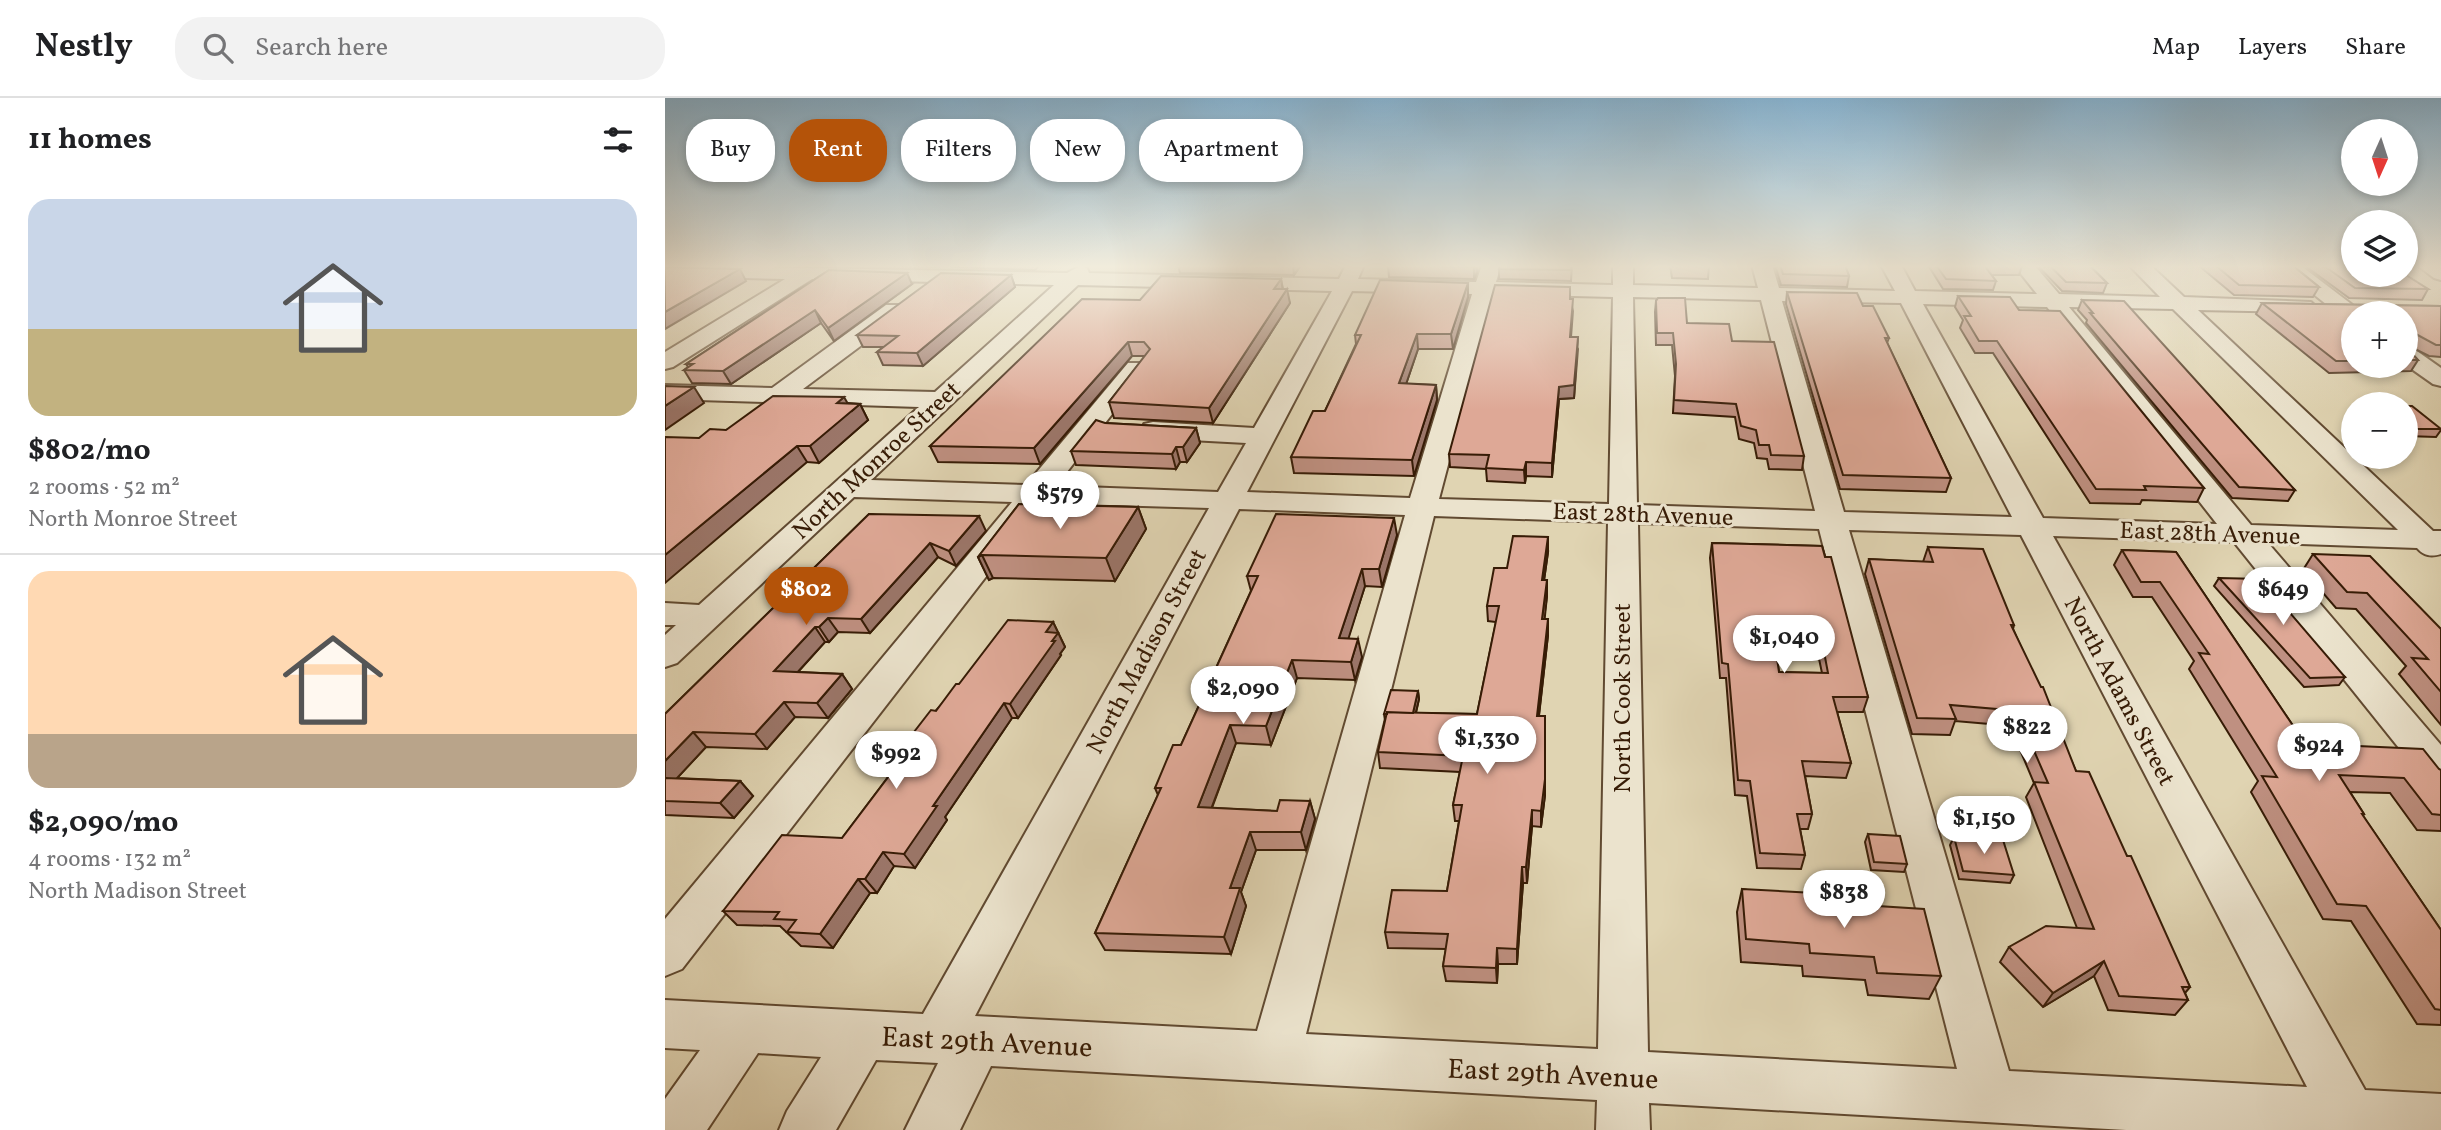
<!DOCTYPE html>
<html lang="en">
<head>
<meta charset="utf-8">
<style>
	:root { --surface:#fff; --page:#f2f2f2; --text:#202124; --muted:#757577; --line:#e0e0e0; --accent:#b45309 }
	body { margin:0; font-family:Vollkorn,serif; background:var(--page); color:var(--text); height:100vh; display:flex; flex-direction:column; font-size:26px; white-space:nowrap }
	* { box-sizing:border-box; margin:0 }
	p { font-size:23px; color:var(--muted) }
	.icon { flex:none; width:38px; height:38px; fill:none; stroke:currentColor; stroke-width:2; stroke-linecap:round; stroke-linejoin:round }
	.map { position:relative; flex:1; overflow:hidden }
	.sheet { display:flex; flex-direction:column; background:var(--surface); width:665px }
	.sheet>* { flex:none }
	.banner { position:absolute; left:21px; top:21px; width:665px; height:63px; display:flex; gap:14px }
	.needle { width:46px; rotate:183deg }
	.fabs { position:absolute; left:1676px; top:21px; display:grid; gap:14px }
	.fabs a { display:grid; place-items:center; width:77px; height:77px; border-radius:50%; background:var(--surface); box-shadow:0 4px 10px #0003; font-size:35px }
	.price { position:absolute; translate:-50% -60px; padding:0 16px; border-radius:24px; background:#fff; color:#222; font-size:23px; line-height:46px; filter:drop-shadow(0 2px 4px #0008) }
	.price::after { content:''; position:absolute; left:50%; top:42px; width:21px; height:16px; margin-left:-10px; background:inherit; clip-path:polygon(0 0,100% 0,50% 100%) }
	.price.on { background:var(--accent); color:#fff }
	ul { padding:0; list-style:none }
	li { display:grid; align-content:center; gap:14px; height:371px; padding:0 28px }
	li+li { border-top:2px solid var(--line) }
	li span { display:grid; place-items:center; height:217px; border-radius:21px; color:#555 }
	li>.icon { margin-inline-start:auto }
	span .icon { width:126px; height:126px; fill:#fffc; stroke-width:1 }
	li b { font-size:30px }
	h2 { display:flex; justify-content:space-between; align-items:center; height:84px; padding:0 28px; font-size:30px }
	.tag { padding:0 24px; border-radius:28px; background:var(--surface); box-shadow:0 4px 10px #0003; font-size:24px; line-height:63px }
	.tag.on { background:var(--accent); color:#fff }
	header { display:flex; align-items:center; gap:42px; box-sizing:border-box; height:98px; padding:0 35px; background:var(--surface); border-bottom:2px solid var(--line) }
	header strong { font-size:33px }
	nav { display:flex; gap:38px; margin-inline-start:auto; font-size:24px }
	.search { width:490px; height:63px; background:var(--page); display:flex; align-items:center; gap:18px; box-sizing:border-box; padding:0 24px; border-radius:28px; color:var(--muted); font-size:26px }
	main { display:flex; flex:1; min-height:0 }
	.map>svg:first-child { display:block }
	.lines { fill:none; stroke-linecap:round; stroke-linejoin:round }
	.minor-casing { stroke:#614a31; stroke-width:4 }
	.minor { fill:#ebe3cd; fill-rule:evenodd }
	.wall { fill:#bf9081; stroke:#371c06; stroke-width:2; fill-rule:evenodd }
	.shaded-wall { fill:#9b7669; stroke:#371c06; stroke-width:2 }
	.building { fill:#dea896; stroke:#371c06; stroke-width:2; fill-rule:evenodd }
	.labels { text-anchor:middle; stroke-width:6; stroke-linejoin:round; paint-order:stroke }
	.street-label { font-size:24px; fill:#371c06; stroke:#ebe3cd }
	.near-street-label { font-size:28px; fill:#371c06; stroke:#ebe3cd }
</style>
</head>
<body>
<header>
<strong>Nestly</strong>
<div class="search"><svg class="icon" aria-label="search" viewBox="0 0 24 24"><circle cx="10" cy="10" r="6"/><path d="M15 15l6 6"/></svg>Search here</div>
<nav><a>Map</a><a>Layers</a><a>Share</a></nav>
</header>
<main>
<section class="sheet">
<h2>11 homes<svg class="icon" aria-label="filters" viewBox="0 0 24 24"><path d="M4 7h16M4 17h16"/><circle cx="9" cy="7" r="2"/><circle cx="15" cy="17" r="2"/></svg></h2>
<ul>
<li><span style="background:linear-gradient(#c9d6e8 60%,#c2b280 0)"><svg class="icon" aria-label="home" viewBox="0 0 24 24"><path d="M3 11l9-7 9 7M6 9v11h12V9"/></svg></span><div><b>$802/mo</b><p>2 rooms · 52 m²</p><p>North Monroe Street</p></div></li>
<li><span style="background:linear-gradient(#ffd9b3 75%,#b9a48a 0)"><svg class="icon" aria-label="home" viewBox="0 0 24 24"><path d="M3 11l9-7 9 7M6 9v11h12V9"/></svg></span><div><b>$2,090/mo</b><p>4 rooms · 132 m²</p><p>North Madison Street</p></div></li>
</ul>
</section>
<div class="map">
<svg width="1776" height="1032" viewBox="0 0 1776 1032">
	<rect width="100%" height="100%" fill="#e0d4b2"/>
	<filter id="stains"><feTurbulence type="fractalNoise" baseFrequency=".00286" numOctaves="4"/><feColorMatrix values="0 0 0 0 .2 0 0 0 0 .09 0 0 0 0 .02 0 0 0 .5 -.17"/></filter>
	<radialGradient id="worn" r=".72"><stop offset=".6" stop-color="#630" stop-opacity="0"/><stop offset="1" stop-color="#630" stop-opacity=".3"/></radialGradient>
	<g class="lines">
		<defs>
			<g id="minor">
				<path d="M0,167l402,8 13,-7 7,2 2,5 250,6 7,-14h18l-6,14 118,3 6,-17h16l2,3 -4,14 117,3v-20h20v20l125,3 -6,-23h20l7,23 116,3 -14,-26h20l14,26 122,3 -23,-29h20l25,29 101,3 -31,-32h21l34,32 127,5 4,4 -4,4 -7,2 -106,-2 235,221h8v23c-10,3 -17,2 -24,-6l-149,-5 173,202v42l-14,-4 -193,-241 -181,-6 312,554 76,4v36h-315l-477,-27 1,27h-54l1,-30 -606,-34 -31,64h-55l33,-67 -62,-3 -40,70h-57l8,-19 34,-54 -63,-4 -51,77h-42v-31l35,-49 -35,-2v-48l258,14 286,-506 -166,-5 -361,466 -17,7v-57l347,-417 -158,-5 -177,166 -12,4v-32l11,-10h-11v-22l34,2 220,-198 -254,-8v-14l107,3 114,-83h16l3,5 -3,5 -99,74 132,3 119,-107 -242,-6 -139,88 -8,2v-17l120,-73 -120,-3zM413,187l254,6 -78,137 -101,-6 -9,2 -4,6 4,6 9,2 93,5 -28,49 -162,-6 92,-118 -4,-5h-16l-102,122 -155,-5zM687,193l120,3 -62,204 -163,-6zM828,196l120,3 -4,207 -170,-5zM968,199l128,3 54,211 -178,-6zM1117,203l119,2 111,214 -168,-5zM1258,206l124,3 170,217 -174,-6zM1404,209l104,2 225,221 -147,-5zM574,411l166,6 -148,516 -282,-15zM769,418l174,6 -10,527 -292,-15zM973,425l181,6 138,540 -309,-17zM1184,432l172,5 286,552 -298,-16z"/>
				<path d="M1612,167h23l63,48h-9v8l-8,-1z"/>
				<path d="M1752,167h24v15l-7,-2z"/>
				<path d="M1741,249l8,2 27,19v18l-8,-2 -27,-19z"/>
			</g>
		</defs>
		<use href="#minor" class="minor-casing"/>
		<use href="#minor" class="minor"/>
	</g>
	<g class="wall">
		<path d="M195,167h84l-8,2z"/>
		<path d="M283,167h92l-5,5 -81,-3z"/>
		<path d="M513,167h123l-7,10 -114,-2z"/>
		<path d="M723,167h88l1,7 -3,7 -85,-2z"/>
		<path d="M907,167l-1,16 -72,-2v-10z"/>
		<path d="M1005,167h39l-1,14 -36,-1z"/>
		<path d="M1110,167h70l4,11 -2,11 -66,-2z"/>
		<path d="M1263,167h94v1l-3,9h-28l5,6 -3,9 -50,-1z"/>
		<path d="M1372,167h52l18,18 -4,10 -41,-2z"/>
		<path d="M1533,167h94l27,22 -6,10 -79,-2z"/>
		<path d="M1639,167h50l74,24 -6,11 -73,-2z"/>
		<path d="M164,172l83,14 -78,57 -13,-18 -90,61 -39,-1 -8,-13 4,-3 -2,-3z"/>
		<path d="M346,177l4,12 -92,79 -40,-1 -6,-13 6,-5h-20l-6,-12z"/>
		<path d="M616,181l2,10 7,14 -77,120 -99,-5 -5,-16 36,-46h-13l-92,108 -102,-2 -8,-16 210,-146z"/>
		<path d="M1122,194l76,14 26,32 -2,5 64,135 -5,14 -106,-3 -54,-185z"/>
		<path d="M1293,198l61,14 185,178 -7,14 -55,-2 -2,4 -50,-1 -97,-150h-18l-15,-25 3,-8 -8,-13z"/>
		<path d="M803,199l-15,52h-35l-12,35 30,1 1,15 -23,76 -120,-3 -3,-16 34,-46 31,-67 -1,-9z"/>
		<path d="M905,201l3,12 -2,26 7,12 -4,49 -15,1 -7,78 -26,-1 -1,7 -38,-2 -1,-12 -36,-2 -1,-13z"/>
		<path d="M1417,202l213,190 -7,11 -56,-3 -146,-175 1,-3 -9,-10z"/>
		<path d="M991,203l31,22 45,18 72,115 -2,14 -33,-1 -2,-10 -10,-1 -3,-15 -15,-4 -4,-22 -62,-4 2,-37 -3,-31h-16l-1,-33z"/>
		<path d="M1597,205l179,3v51l-12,-1 -20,-10 -1,3 10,11 -7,11 -82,2 -73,-59zM1689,215h52v53h-52z"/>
		<path d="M183,305l12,1 8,16 -49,43 -12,-1 -108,-24 27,-8z"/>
		<path d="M1741,308l35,24 -5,7 -30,-1z"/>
		<path d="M440,325l91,5 4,15 -13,19h-7l-4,7 -100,-4 -5,-14z"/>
		<path d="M354,406l119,3 8,22 -31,52 -122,-3 -4,2 -11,-23z"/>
		<path d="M204,416l117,17 -30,35 -18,-9 -68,76 -32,-1 -9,10h-4l-27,30 44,2 10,15 -24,29 -33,-1 -28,32 -61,-2 -29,31 63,3 13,15 -19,22 -69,-3v-101z"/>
		<path d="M732,437l-15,52 -17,-1 -17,52 14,19 -7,23 -58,-2 -26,67 -35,-2 -24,65 65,3 33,-10 5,18 -9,31h-50l-15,42 5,14 -15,48 -126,-4 -10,-17 63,-138 -3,-7 26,-43 70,-154 -4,-15z"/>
		<path d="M1047,445l110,3 46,151 -5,15h-26l14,51 -5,15 -41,-2 7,38 -4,15h-8l5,26 -4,14 -44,-1 -10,-72 -12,-1 -9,-117h-6l-10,-120zM1108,535l41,2 8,38 -43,-1z"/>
		<path d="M1263,449l86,78 -1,4 63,142 51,85 63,131 -5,6 3,7 -13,15 -67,-5 -14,-34 -51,31 -43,-45 9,-15 68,-19 -51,-131 8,-14 -16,-38 -11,-1 -6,-19 -46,-4 -5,14 -38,-1 -47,-160 4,-15 54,3z"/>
		<path d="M1457,452l54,2 124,184 141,34v61l-24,-1 -27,-37 -40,-1 14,22 -1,2 78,114v95l-24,-1 -66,-103 -28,-2 -72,-127 7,-11 -69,-112 5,-8 -42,-64h-19l-19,-32z"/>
		<path d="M883,454l-4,28 3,16 -3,23 4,16 -9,81 6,79 -4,32 -9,-1 -5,57h-4l-6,81h-19l-1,19 -51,-2 -3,-15 3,-17 -58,-1 -3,-16 62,-41 12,-70h-4l-2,-16 7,-33 -80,-4 -2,-16 7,-32 -1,-6 34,-23 1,8 -3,14 61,1 19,-92 -8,-1 -1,-15 20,-38z"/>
		<path d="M1648,456l128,75v96l-42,-51 7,-8 -50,-57 -20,-1 -33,-38z"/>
		<path d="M1554,480l126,99 -6,8 -35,2 -90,-101z"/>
		<path d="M388,524l12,25 -5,7 1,1 -43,63h-6l-67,99 2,3 -32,48 -21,-2 -17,27h-7l-37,55 -32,-2 -21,-20 -43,-1 -14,-14 119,-73 52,-69 -4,-6 69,-79z"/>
		<path d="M1203,736l39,30 -3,8 -33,-2 -6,-28z"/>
		<path d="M1289,739l60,38 -4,8 -51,-4 -9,-34z"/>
		<path d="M1077,791l73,13 126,74 -12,23 -61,-4 -3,-15 -62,-4 -1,-10 -61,-4 -4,-50z"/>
	</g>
	<g class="shaded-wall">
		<path d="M628,167h8l-7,10z"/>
		<path d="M809,167h2l1,7 -3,7z"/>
		<path d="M75,171l6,12 -81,48v-17z"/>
		<path d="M242,175l5,11 -78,57 -6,-13z"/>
		<path d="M346,177l4,12 -92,79 -6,-13z"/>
		<path d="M616,181l2,13 -9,-3z"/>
		<path d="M803,185v14l-15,52 -2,-15z"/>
		<path d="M622,191l3,14 -77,120 -4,-15z"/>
		<path d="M150,212l6,13 -90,61 -8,-13z"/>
		<path d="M752,236l1,15 -17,50 -2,-16z"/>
		<path d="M913,239l-4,61 -15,1 -7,78v-14l7,-76z"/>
		<path d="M463,244l4,14 -92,108 -6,-16z"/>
		<path d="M771,287l1,15 -23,76 -2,-16z"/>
		<path d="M29,289l10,16 -39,27v-24z"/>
		<path d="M179,299l8,14 8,-7 8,16 -49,43 -9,-17 27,-43z"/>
		<path d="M531,330l4,15 -13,19 -4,-15z"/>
		<path d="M132,348l10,16 -142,121v-28z"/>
		<path d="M511,349l4,15 -4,7 -4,-15z"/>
		<path d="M861,364v14l-1,7 -1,-13z"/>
		<path d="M473,409l8,22 -31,52 -9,-23z"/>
		<path d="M314,418l7,15 -30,35 -7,-15z"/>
		<path d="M729,420l3,17 -15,52 -3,-18z"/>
		<path d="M883,439v15l-6,43v-15z"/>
		<path d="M265,445l8,14 -68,76 -9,-14z"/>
		<path d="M317,457l11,23 -4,2 -11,-23z"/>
		<path d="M697,471l3,17 -22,70 -4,-18z"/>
		<path d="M882,482v16l-4,39 -1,-16z"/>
		<path d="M163,520l10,14 -9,10 -10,-15z"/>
		<path d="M883,521v16l-11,97v-16z"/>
		<path d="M388,524l12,25 -5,7 1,1 -43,63 -8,-14 36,-72z"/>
		<path d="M150,529l10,15 -40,44 -11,-15z"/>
		<path d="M693,541l4,18 -7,23 -4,-18z"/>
		<path d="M627,562l5,18 -26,67 -5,-19z"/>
		<path d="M177,576l10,15 -24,29 -11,-15z"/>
		<path d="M753,593l1,8 -6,25 -1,-8z"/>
		<path d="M119,604l11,15 -28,32 -12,-15z"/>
		<path d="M339,605l8,15 -67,99 2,3 -32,48 -11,-14 29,-48z"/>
		<path d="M880,618v79l-4,32v-16z"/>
		<path d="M565,627l6,18 -31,82 -7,-18z"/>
		<path d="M28,634l13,15 -41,44v-30z"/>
		<path d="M75,683l13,15 -19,22 -14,-15z"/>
		<path d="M645,703l5,18 -9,31 -5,-18z"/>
		<path d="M867,712v16l-5,57 -1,-16z"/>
		<path d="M585,734l6,18 -15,42 5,14 -15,48 -7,-17 6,-49z"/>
		<path d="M218,754l11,14 -17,27 -12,-14z"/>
		<path d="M857,769l1,16 -6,81v-15z"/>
		<path d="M193,781l12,14 -37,55 -13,-14z"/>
		<path d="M832,850l1,16 -1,19 -1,-15z"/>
		<path d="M1439,863l-10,15 -51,31 10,-14z"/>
	</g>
	<g class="building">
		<path d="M732,167h77l-1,2z"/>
		<path d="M835,167h71v5l-72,-1z"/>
		<rect x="1008" y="167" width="36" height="1"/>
		<path d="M1115,167h65l4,11 -66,-2z"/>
		<path d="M1271,167h86v1l-38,-1 12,16 -50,-2z"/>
		<path d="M1384,167h40l18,18 -41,-1z"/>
		<path d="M1550,167h77l27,22 -80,-2z"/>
		<path d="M1658,167h31v10h52l22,14 -73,-1z"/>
		<path d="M0,169l75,2 -75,43z"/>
		<path d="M164,172l78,3 -79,55 -13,-18 -92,61 -39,-1 9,-6h-7z"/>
		<path d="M276,175l70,2 -94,78 -40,-1 21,-16 -41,-1z"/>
		<path d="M496,178l120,3 -7,10h13l-78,119 -100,-6 41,-53 -6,-7h-16l-94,106 -104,-2 152,-147 58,1z"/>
		<path d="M715,182l88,3 -17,51h-34l-18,49 37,2 -24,75 -121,-3 22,-46h12l36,-76h-6z"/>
		<path d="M830,187l75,2v12h3l-3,38h8l-4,48 -15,2 -7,76 -26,-1 -2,8 -38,-2 3,-13 -40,-1z"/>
		<path d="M1122,194l70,1 6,13h10l16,32h-4l66,140 -108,-3z"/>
		<path d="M1293,198l52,1 9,13 41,1 144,177 -60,-2 2,4 -50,-1 -99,-148h-18l-15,-25h7z"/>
		<path d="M993,200h27l2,25 42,1 3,17 42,1 30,114 -33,-1 -2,-10h-10l-3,-15 -15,-4 -5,-22 -62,-4 2,-36 -3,-31h-16l-1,-32z"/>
		<path d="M1417,202l42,1 171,189 -56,-3 -149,-174h3z"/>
		<path d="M1597,205l179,3v39h-5l-22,-12 -3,2v9h-5v-31h-52v48h-18z"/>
		<path d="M1741,249l12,13h-12z"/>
		<path d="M0,288l29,1 -29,19z"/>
		<path d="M108,298l71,1 -7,6 23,1 -50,42h-13l-132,109v-118l34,1 11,-9 16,1z"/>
		<path d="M1741,308h6l29,23h-35z"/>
		<path d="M431,322l9,3 91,5 -13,19h-7l-4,7 -101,-3z"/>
		<path d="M354,406l119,3 -32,51 -124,-3 -4,2z"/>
		<path d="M204,416l110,2 -30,35 -19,-8 -69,76 -33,-1 -9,9h-4l-41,44 68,3 -25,29 -33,-1 -29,32 -62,-2 -28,29v-47z"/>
		<path d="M611,416l118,4 -15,51h-17l-23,69 19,1 -7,23 -59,-2 -26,66 -36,-1 -32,82 79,4 3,-11 30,1 -9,31h-51l-20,56h10l-16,49 -129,-4 66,-145h-6l18,-43h8l77,-169h-11z"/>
		<path d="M848,438l35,1 -6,43h5l-5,39h6l-11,97h8v63l-4,32 -9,-1 -6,57h-4l-5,82 -20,-1 -1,20 -53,-2 5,-32 -63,-2 7,-42 55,1 15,-86h-9l10,-49 -85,-4 9,-40 90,2 22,-108h-12l7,-38h13z"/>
		<path d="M1047,445l110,3 3,11h6l37,140h-35l18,66 -49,-2 10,53h-15l8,41 -45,-2 -10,-72 -12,-1 -10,-116 -6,-1zM1106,520l47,2 10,53 -49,-1z"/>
		<path d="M1263,449l55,2 31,76h-3l30,62h2l33,84 13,1 38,84h4l59,131h-8l6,13 -69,-4 -15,-35 -51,32 -44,-46 37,-21 48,3 -60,-147 14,1 -23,-53 -11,-1 -6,-19 -58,-5 6,14 -39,-1 -48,-159 64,3z"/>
		<path d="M1457,452l54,2 124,184 30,1 6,8 87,4 16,20 2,1v45l-9,-1 -28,-36 -65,-3 25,39h-2l79,116v80l-6,-1 -69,-103 -29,-2 -75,-128 15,1 -78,-124 10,1 -49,-72h-19z"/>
		<path d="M1648,456l57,2 71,73v63l-29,-34 16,1 -61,-66 -20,-1z"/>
		<path d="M1554,480l42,1 84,98 -35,1z"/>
		<path d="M343,522l45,2 -7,10 12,1 -6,8h3l-45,63 -6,-1 -71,103h4l-33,48 -21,-2 -18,27h-7l-38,55 -33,-2 9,-12 -22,-1 5,-7 -56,-1 59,-76 60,3 56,-74 -8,-1 41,-53 5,1 20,-27h3z"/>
		<path d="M726,592l27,1 -5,22 -26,-1v2h-3z"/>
		<path d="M0,680l75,3 -20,22 -55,-2z"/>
		<path d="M1203,736l32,2 7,28 -33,-2z"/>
		<path d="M1289,739l49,3 11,35 -51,-4z"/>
		<path d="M1077,791l72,4 1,9 109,7 17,67 -64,-3 -3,-16 -64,-4 -1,-9 -63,-5z"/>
	</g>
	<linearGradient id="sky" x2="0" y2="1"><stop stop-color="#87b5d4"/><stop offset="0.54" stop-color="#f1ecdc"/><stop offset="1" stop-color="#f1ecdc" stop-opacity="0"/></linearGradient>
	<rect width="1776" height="312" fill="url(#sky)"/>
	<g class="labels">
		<g class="street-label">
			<text transform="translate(211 362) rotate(-43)" y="8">North Monroe Street</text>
			<text transform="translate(978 416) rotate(2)" y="8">East 28th Avenue</text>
			<text transform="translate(1545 435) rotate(2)" y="8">East 28th Avenue</text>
			<text transform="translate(481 553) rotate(-62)" y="8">North Madison Street</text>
			<text transform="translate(1455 593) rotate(62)" y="8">North Adams Street</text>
			<text transform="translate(957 600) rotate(-90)" y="8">North Cook Street</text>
		</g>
		<g class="near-street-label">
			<text transform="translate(322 943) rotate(3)" y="10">East 29th Avenue</text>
			<text transform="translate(888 975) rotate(3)" y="10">East 29th Avenue</text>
		</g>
	</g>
	<rect width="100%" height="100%" filter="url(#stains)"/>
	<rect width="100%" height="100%" fill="url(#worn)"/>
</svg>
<div class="fabs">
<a><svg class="needle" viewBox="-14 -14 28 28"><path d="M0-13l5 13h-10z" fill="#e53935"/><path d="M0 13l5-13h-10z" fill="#757577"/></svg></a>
<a><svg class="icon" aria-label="layers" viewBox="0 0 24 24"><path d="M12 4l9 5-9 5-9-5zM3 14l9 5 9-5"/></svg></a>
<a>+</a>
<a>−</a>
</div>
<b class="price" style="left:395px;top:433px">$579</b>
<b class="price on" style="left:141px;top:529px">$802</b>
<b class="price" style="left:1618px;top:529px">$649</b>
<b class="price" style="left:1119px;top:577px">$1,040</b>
<b class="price" style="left:578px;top:628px">$2,090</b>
<b class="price" style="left:1362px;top:667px">$822</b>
<b class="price" style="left:822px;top:678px">$1,330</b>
<b class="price" style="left:1654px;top:685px">$924</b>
<b class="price" style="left:231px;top:693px">$992</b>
<b class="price" style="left:1319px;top:758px">$1,150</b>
<b class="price" style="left:1179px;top:832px">$838</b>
<div class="banner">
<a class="tag">Buy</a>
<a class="tag on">Rent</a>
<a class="tag">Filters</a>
<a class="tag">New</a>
<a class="tag">Apartment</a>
</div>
</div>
</main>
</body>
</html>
